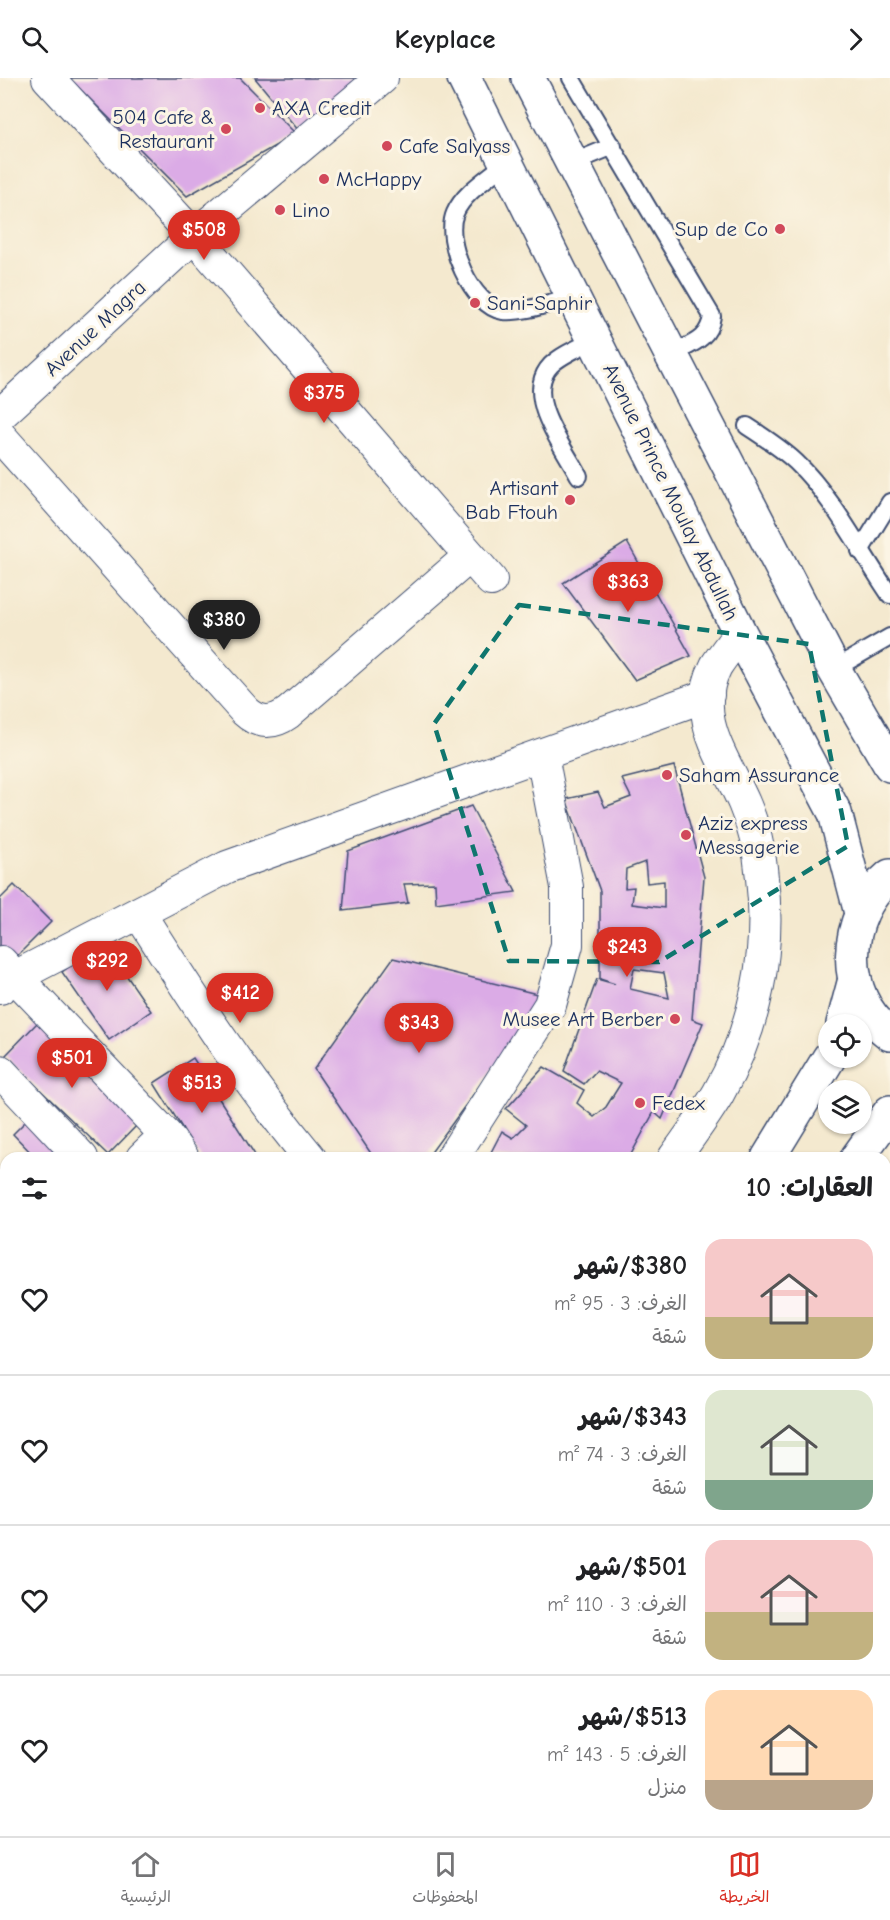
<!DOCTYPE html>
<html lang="ar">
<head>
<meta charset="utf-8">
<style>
	:root { --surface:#fff; --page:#f6f6f6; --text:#202124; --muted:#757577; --line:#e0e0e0; --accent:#d93025 }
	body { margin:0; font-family:"Comic Neue","Playpen Sans Arabic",sans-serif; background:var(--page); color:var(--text); direction:rtl; height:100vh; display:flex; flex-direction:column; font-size:22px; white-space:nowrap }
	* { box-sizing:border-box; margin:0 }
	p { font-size:20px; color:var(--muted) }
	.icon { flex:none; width:33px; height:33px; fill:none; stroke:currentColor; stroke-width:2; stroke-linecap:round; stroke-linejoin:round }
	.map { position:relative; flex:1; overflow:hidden; direction:ltr }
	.details { position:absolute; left:0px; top:1074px; width:891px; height:684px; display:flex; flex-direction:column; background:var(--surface); border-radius:18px 18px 0 0; box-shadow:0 2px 4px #0004; direction:rtl }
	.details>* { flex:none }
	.controls { position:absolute; left:818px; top:936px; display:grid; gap:12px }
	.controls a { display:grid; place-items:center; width:54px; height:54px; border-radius:50%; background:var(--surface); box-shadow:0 2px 4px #0004; font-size:30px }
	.price { position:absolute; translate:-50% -51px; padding:0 14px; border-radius:21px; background:var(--accent); color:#fff; font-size:20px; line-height:39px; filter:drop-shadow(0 2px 3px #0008) }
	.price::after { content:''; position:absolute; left:50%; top:36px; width:18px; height:14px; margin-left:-9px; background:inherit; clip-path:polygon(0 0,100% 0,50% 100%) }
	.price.current { background:#222; color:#fff }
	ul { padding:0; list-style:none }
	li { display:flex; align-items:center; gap:18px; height:150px; padding:0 18px }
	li+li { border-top:2px solid var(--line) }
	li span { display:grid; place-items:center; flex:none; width:168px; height:120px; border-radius:18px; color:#555 }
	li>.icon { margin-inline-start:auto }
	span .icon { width:72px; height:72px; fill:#fffc; stroke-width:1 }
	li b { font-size:26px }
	h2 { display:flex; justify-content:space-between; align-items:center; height:72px; padding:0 18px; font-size:26px }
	header { display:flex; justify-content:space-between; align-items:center; height:78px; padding:0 18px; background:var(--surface); font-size:27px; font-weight:700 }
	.dock { display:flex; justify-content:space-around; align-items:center; height:84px; border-top:2px solid var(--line); background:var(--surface); font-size:16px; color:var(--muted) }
	.dock a { display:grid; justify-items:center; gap:3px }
	.dock .current { color:var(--accent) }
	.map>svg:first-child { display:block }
	.building { fill:#dbabe6; fill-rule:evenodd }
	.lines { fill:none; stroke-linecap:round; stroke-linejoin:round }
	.service-casing { stroke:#3c4b6f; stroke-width:20 }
	.minor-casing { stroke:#3c4b6f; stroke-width:34 }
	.primary-casing { stroke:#3c4b6f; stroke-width:36 }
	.service { stroke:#fff; stroke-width:16 }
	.minor { stroke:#fff; stroke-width:32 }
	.primary { stroke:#fff; stroke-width:33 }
	.marked { fill:none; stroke:#0f766e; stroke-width:4.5; stroke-dasharray:12 8; stroke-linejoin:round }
	.poi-dot { fill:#d1495b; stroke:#fcf5e5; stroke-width:2 }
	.labels { text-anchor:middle; stroke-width:6; stroke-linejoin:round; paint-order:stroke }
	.poi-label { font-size:21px; fill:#1b2f5e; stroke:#fcf5e5; text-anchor:start }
	.street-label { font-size:21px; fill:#1b2f5e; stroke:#fcf5e5 }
</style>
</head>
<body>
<header><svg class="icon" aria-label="forward" viewBox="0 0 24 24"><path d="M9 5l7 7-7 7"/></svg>Keyplace<svg class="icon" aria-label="search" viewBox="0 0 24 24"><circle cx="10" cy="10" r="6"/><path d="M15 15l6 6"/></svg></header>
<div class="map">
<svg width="890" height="1758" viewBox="0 0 890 1758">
	<rect width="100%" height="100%" fill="#fcf5e5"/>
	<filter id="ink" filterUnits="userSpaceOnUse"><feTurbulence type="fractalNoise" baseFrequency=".0167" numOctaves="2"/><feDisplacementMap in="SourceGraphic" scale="12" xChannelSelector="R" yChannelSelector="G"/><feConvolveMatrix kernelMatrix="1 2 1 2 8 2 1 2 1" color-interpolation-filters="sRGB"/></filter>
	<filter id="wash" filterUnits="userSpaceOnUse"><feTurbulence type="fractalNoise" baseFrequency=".008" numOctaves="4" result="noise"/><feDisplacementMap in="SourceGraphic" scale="24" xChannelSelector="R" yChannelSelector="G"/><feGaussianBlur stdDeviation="1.35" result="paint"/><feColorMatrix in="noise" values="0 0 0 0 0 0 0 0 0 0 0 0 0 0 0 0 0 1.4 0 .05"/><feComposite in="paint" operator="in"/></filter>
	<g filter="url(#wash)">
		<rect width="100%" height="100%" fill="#f4e9cf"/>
		<g id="blocks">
			<g class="building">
				<path d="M69,0h171l56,56 -109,62z"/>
				<path d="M255,0h109l-65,53z"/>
				<path d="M627,464l64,114 -56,24 -72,-97z"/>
				<path d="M674,688l30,111 -12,142 11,4 -41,96 -8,-7 -25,46h-141l14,-27 11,7 13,-13 -20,-16 38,-42 40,23 -7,13 17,14 12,-10 15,-24 -25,-12 -12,13 -20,-13 33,-92 18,5 -15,-5v-88l-34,-92 32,-7 7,15 26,-10 -9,-18zM645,784l2,21 17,-2v27l-32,-4 2,-17 -9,1 1,-19zM634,891l30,4 5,25 -39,-9z"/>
				<path d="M471,728l45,86 -80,11 -1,-20 -31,1 4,19 -65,8 5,-60z"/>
				<path d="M14,807l37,37 -39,39 -12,-11v-51z"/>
				<path d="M104,865l47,68 -42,29 -47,-68z"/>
				<path d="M393,880l152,38 -118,162h-53l-60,-89z"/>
				<path d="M37,945l103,99 -32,33 -103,-99z"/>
				<path d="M193,980l64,100h-56l-47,-75z"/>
				<path d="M26,1043l28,29 -8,8h-10l-23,-24z"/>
				<path d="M6,1135v40l-6,-6v-29z"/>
				<path d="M0,1208l6,6v23l-6,6z"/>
				<path d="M6,1288v19l-6,-7v-7z"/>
				<path d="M0,1311l6,6v31l-6,6z"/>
				<path d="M0,1377l6,6v87l-6,-6z"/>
				<path d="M6,1649v103h8l-6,6h-8v-103z"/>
				<path d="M53,1752h37l8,6h-49z"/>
			</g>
		</g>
	</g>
	<g filter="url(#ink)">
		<use href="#blocks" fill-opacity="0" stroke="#3c4b6f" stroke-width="1.5"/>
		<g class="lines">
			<defs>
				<g id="service">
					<path d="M571,0l141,238c-3,24 -21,28 -40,38"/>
					<path d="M507,84c-17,15 -43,30 -52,51 -12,27 17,94 48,98 22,2 50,-9 72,-14"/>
					<path d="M572,85l41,-17"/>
					<path d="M747,348c17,11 34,22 49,36 37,35 65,91 94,133"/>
					<path d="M579,398c-15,-29 -57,-81 -28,-111 11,-11 30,-18 45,-26"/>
					<path d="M860,473l30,-49"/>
					<path d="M834,591l56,-32"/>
					<path d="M885,1426l5,2"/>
					<path d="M885,1485l5,3"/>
					<path d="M885,1510l5,4"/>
				</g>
				<g id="minor">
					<path d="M48,0l146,158 297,344"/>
					<path d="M0,337l194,-179 188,-158"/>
					<path d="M0,358l245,275c14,13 28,13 43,2l182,-157"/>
					<path d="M139,835c53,84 107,168 171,245"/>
					<path d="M1,884l165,173 -24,23"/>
					<path d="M0,910l15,-11 212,-110 481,-172"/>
					<path d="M0,993l82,87"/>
					<path d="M166,1057l17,23"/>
					<path d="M452,1080l98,-153 17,-60v-58l-25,-132"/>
					<path d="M674,1080c15,-21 31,-42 44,-64 37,-65 53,-141 44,-216 -2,-24 -8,-52 -18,-75 -19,-44 -54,-86 -28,-137 7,-11 16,-22 24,-33"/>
					<path d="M0,1185l6,7"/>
					<path d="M0,1371l6,-5"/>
					<path d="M0,1478l6,6"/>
					<path d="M0,1616l6,6"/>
					<path d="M181,1758l4,-6"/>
				</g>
				<g id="primary">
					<path d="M464,0l276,555 95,180 26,100"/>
					<path d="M528,0l306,591 56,96"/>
					<path d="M890,798c-48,39 -52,120 0,158"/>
					<path d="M843,946l12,-45"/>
					<path d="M768,1080l61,-100"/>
					<path d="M857,1080l33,-46"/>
					<path d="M332,1758l4,-6"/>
					<path d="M412,1758l4,-6"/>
				</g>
			</defs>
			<use href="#service" class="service-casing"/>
			<use href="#minor" class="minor-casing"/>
			<use href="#primary" class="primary-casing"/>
			<use href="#service" class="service"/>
			<use href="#minor" class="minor"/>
			<use href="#primary" class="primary"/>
		</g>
	</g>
	<path class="marked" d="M519,527l290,39 39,202 -189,116 -150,-1 -75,-237z"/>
	<g class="poi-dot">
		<circle cx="260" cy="30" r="6"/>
		<circle cx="226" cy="51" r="6"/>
		<circle cx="387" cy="68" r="6"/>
		<circle cx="324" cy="101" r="6"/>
		<circle cx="280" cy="132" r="6"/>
		<circle cx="780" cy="151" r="6"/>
		<circle cx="475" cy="225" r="6"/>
		<circle cx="570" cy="422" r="6"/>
		<circle cx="667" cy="697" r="6"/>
		<circle cx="686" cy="757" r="6"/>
		<circle cx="675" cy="941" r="6"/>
		<circle cx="640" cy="1025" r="6"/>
	</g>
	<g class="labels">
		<g class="poi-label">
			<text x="272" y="37">AXA Credit</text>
			<text x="214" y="46" text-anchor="end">504 Cafe &amp;<tspan x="214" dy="24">Restaurant</tspan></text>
			<text x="399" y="75">Cafe Salyass</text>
			<text x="336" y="108">McHappy</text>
			<text x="292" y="139">Lino</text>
			<text x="768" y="158" text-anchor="end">Sup de Co</text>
			<text x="487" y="232">Sani-Saphir</text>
			<text x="558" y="417" text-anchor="end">Artisant<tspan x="558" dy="24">Bab Ftouh</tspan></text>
			<text x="679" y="704">Saham Assurance</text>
			<text x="698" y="752">Aziz express<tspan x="698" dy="24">Messagerie</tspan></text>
			<text x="663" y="948" text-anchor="end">Musee Art Berber</text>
			<text x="652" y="1032">Fedex</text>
		</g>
		<g class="street-label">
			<text transform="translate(95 250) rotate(-43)" y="7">Avenue Magra</text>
			<text transform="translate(671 414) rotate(64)" y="7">Avenue Prince Moulay Abdullah</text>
		</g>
	</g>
</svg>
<div class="controls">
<a><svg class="icon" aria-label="locate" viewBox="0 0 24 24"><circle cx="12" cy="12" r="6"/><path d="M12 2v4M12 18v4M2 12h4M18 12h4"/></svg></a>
<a><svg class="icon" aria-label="layers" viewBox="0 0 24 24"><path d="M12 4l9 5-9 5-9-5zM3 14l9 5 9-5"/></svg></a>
</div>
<b class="price" style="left:204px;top:183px">$508</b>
<b class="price" style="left:324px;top:346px">$375</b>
<b class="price" style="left:628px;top:535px">$363</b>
<b class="price current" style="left:224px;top:573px">$380</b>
<b class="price" style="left:627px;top:900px">$243</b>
<b class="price" style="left:107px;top:914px">$292</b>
<b class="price" style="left:240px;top:946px">$412</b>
<b class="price" style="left:419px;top:976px">$343</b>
<b class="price" style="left:72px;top:1011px">$501</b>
<b class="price" style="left:202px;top:1036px">$513</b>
<section class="details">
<h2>العقارات: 10<svg class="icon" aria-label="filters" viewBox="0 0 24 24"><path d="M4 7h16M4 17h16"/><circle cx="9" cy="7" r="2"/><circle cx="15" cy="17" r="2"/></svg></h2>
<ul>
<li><span style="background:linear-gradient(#f6c9c9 65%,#c2b280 0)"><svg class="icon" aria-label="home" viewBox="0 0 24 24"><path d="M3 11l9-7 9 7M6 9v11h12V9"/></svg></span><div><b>$380/شهر</b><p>الغرف: 3 · 95 m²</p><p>شقة</p></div><svg class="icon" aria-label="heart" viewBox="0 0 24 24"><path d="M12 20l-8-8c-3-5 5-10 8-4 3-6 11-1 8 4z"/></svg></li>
<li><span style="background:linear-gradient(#dfe7d0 75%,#7fa58c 0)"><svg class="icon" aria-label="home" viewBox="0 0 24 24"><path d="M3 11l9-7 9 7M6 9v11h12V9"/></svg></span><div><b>$343/شهر</b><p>الغرف: 3 · 74 m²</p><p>شقة</p></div><svg class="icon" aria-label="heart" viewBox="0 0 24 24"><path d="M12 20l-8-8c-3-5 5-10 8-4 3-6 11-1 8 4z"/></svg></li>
<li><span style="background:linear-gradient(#f6c9c9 60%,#c2b280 0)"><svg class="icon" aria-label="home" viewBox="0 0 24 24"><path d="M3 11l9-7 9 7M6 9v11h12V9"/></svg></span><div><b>$501/شهر</b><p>الغرف: 3 · 110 m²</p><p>شقة</p></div><svg class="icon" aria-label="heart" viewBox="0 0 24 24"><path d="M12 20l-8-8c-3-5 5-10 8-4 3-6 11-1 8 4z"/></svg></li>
<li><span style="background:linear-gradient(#ffd9b3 75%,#b9a48a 0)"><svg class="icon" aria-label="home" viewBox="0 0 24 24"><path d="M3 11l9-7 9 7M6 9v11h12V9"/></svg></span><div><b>$513/شهر</b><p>الغرف: 5 · 143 m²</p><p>منزل</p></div><svg class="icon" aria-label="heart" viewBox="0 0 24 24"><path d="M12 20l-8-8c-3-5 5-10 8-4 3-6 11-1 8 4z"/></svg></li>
</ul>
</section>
</div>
<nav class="dock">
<a class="current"><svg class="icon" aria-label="map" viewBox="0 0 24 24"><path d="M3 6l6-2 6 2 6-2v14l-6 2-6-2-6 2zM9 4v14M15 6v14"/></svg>الخريطة</a>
<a><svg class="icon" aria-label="saved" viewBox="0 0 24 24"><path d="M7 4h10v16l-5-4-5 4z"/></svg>المحفوظات</a>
<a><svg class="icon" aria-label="home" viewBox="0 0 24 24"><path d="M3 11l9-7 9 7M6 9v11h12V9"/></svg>الرئيسية</a>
</nav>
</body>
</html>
